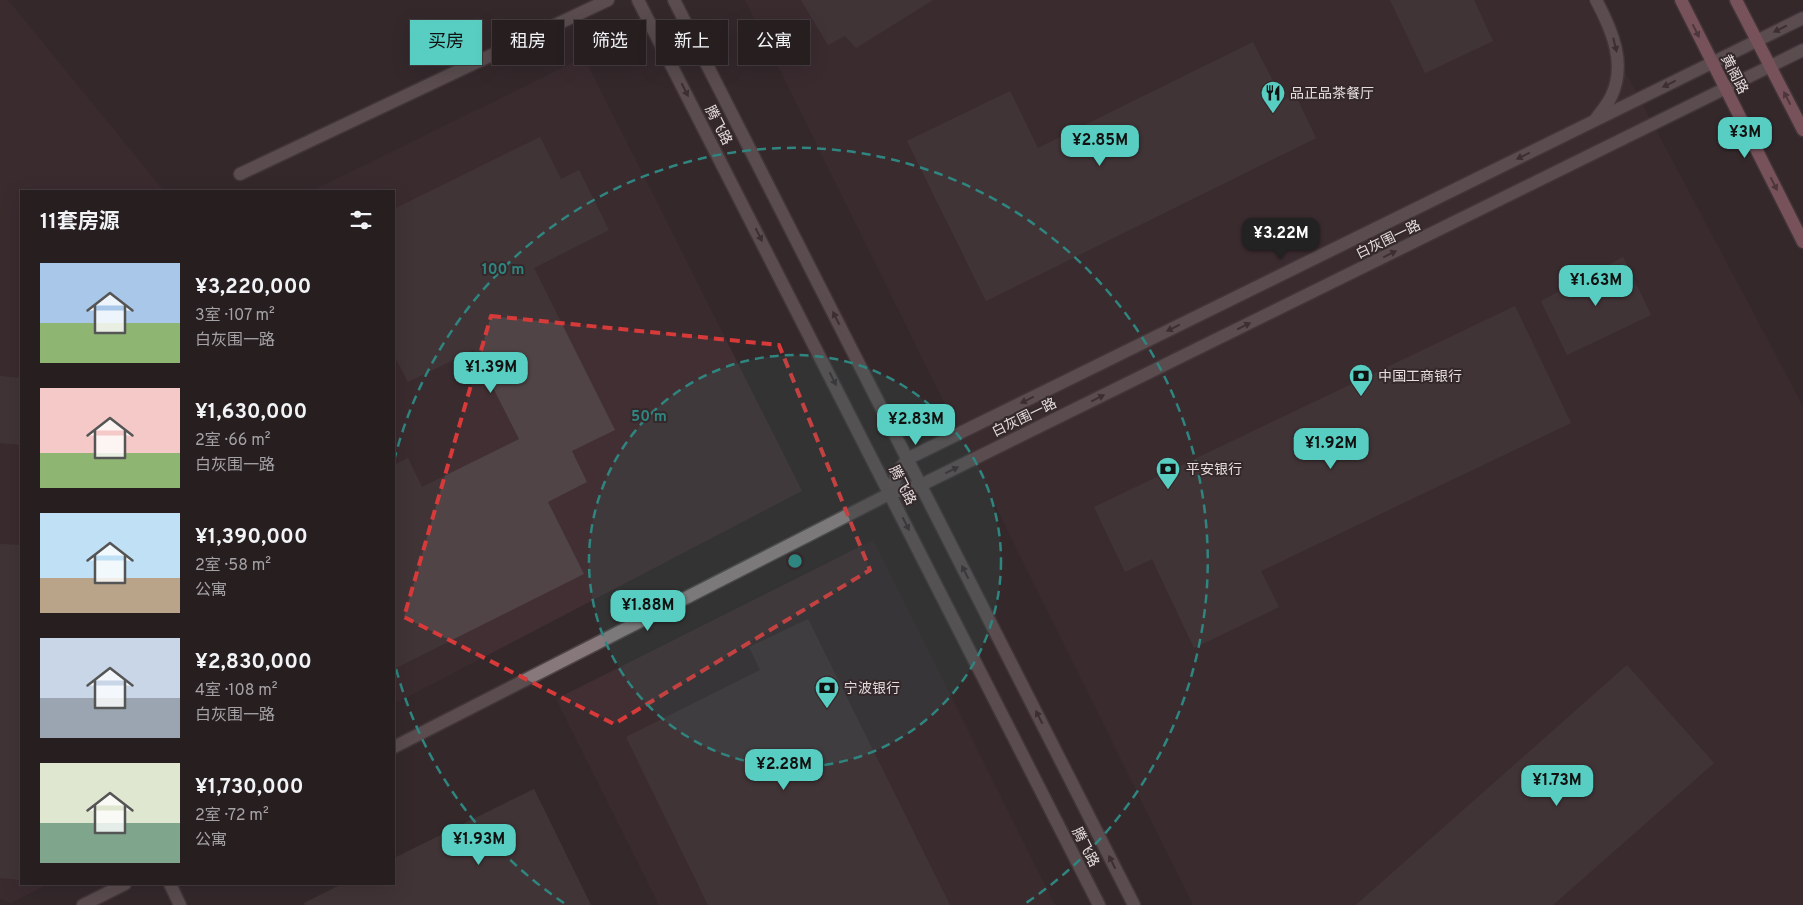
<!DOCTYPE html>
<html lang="zh">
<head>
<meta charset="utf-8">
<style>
	:root { --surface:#271e20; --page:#2f2729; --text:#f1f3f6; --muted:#a4a2a5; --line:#433c3e; --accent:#57cec1 }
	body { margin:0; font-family:Overpass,"Noto Sans SC",sans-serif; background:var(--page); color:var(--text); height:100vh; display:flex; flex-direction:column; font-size:19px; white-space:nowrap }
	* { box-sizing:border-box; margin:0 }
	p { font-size:16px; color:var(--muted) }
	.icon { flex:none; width:28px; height:28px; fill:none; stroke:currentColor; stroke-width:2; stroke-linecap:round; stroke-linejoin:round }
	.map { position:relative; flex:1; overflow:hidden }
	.panel { position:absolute; left:20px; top:190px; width:375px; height:695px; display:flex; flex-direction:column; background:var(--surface); border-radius:0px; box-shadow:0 5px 20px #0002,0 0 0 1px var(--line) }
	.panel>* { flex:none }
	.guide { position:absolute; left:410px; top:20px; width:475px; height:45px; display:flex; gap:10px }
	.price { position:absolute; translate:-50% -42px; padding:0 11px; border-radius:10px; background:var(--accent); color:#111; font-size:16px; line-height:32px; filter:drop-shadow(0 1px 2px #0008) }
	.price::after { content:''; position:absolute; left:50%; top:30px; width:15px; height:11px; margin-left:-8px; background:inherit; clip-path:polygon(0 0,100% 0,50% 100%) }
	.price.current { background:#222; color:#fff }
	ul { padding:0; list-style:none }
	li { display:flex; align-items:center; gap:15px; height:125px; padding:0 20px }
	li span { display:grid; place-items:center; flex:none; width:140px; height:100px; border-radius:0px; color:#555 }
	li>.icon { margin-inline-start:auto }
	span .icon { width:60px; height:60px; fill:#fffc; stroke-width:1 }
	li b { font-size:21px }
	h2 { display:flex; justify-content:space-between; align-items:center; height:60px; padding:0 20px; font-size:21px }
	.pill { padding:0 18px; border-radius:0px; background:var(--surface); box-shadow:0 5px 20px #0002,0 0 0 1px var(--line); font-size:18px; line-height:45px }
	.pill.current { background:var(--accent); color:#111 }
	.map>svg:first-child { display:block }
	.built { fill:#422f33 }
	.building { fill:#514446 }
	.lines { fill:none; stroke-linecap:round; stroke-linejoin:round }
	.minor-casing { stroke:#504648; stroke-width:15 }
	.major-casing { stroke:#504648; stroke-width:15 }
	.minor { stroke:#87787b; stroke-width:12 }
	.major { stroke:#cb8595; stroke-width:12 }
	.oneway { fill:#45383b }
	.oneway2 { fill:#694950 }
	.marked { fill:none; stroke:#d83a3a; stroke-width:4; stroke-dasharray:10 6; stroke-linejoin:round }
	.ring { fill:none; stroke:#2f857f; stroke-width:2.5; stroke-dasharray:9 6 }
	.labels { text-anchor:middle; stroke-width:4; stroke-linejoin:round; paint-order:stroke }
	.street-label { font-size:14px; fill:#e5ddde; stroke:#34282b }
	.poi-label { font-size:14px; fill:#e5ddde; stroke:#34282b; text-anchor:start }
	.centre { fill:#2f857f; stroke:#34282b; stroke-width:2.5 }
	.ring-label { font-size:15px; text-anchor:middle; font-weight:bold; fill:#2f857f; stroke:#34282b; stroke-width:4; stroke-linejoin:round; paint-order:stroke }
</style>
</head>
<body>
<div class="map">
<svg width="1803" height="905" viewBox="0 0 1803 905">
	<rect width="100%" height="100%" fill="#34282b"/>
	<g class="built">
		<path d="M0,0h8l156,191h-143v693h27l-37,19 -11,-5z"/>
		<path d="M745,0h842l216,406v499h-610z"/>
		<path d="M584,57l218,434 -408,213v-513h-82z"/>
		<path d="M873,540l182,365h-396l-103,-206z"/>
	</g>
	<g class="building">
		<path d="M801,0h132l-77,48 -11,-12 -17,9z"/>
		<path d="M1390,0h84l19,41 -68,32z"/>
		<path d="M1253,42l30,59 12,-7 21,44 -330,163 -79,-160 103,-50 28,57z"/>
		<path d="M540,137l21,42 18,-9 30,60 -75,38 81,162 -43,21 15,31 -39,20 36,72 -190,95v-204l14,-7 14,29 97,-48 -45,-89 -66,32 -14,-27v-146z"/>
		<path d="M1623,257l28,58 -84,40 -26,-54z"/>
		<path d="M1515,306l56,117 -310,148 18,36 -85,41 -42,-89 -27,13 -31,-65z"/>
		<path d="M0,376l21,2v67l-21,-2z"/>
		<path d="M0,544l21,1v335l-21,-2z"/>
		<path d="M808,619l132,266 10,20h-242l-82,-168 134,-67 -11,-23z"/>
		<path d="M1627,665l87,98 -161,142h-197z"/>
		<path d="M534,789l57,116h-286l-1,-2 38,-19h52v-26z"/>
	</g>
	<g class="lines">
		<defs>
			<g id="minor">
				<path d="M638,0l461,905"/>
				<path d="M674,0l460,905"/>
				<path d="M1595,120c5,-7 12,-15 16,-23 16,-33 1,-67 -15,-97"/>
				<path d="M240,174l368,-174"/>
				<path d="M891,493l6,-19 10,-15 896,-441"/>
				<path d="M394,747l497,-254 30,-8 882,-435"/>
				<path d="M170,884l10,21"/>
				<path d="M83,905l42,-21"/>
			</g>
			<g id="major">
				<path d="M1681,0l122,242"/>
				<path d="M1736,0l67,130"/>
			</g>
		</defs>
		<use href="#minor" class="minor-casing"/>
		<use href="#major" class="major-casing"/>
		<use href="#minor" class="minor"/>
		<use href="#major" class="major"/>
	</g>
	<defs><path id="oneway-solid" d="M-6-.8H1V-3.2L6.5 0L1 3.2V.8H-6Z" transform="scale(1.25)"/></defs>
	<g class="oneway">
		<use href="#oneway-solid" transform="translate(1780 29) rotate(154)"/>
		<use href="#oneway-solid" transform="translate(1615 45) rotate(76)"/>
		<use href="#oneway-solid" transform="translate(1669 84) rotate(154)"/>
		<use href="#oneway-solid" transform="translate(685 90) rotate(63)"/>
		<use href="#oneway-solid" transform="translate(1523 156) rotate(154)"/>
		<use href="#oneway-solid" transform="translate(759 235) rotate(63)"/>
		<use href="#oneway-solid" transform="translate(1390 254) rotate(-26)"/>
		<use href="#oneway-solid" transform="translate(836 318) rotate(-117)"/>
		<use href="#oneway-solid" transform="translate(1244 326) rotate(-26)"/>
		<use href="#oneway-solid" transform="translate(1173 328) rotate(154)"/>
		<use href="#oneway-solid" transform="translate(833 379) rotate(63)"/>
		<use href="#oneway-solid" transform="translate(1098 398) rotate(-26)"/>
		<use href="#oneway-solid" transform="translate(1027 400) rotate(154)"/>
		<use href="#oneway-solid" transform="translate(952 470) rotate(-26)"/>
		<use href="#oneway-solid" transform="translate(906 524) rotate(63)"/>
		<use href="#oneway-solid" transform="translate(965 572) rotate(-117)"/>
		<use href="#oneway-solid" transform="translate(1039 717) rotate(-117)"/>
		<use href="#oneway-solid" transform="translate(1112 862) rotate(-117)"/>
	</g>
	<g class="oneway2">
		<use href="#oneway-solid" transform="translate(1696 31) rotate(63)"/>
		<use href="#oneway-solid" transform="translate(1787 98) rotate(-117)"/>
		<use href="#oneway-solid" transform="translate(1774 184) rotate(63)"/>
	</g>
	<path d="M0 0H1803V905H0ZM491,316l288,29 91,225 -256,154 -210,-107z" fill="#34282b" fill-opacity=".55" fill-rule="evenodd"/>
	<path class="marked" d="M491,316l288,29 91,225 -256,154 -210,-107z"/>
	<circle cx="795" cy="561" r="206" fill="#2f857f" fill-opacity=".12"/>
	<g class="ring">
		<circle cx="795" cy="561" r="206"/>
		<path d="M564 903A413 413 0 0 1 394 661M394 461A413 413 0 1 1 1026 903"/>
	</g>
	<defs>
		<symbol id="restaurant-pin" viewBox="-11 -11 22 30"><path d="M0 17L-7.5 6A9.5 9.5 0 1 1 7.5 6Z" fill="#57cec1" stroke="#34282b"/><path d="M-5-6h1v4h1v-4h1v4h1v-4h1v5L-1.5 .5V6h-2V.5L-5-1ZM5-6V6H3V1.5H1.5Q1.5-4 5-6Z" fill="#111"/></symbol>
		<symbol id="bank-pin" viewBox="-11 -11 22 30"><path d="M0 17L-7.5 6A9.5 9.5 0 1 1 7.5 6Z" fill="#57cec1" stroke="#34282b"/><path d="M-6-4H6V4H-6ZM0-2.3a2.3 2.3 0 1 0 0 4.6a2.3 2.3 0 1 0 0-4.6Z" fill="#111"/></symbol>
	</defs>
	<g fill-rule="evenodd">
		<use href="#restaurant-pin" x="1259" y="79" width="28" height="38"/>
		<use href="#bank-pin" x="1347" y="362" width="28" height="38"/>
		<use href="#bank-pin" x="1154" y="455" width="28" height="38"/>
		<use href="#bank-pin" x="813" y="674" width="28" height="38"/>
	</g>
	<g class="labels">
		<g class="street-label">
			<text transform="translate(1735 74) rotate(63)" y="5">黄阁路</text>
			<text transform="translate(719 125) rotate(63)" y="5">腾飞路</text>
			<text transform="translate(1388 239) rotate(-26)" y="5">白灰围一路</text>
			<text transform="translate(1024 417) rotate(-26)" y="5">白灰围一路</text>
			<text transform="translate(903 485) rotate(63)" y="5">腾飞路</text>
			<text transform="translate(1086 847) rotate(63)" y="5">腾飞路</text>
		</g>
		<g class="poi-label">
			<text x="1290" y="98">品正品茶餐厅</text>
			<text x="1378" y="381">中国工商银行</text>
			<text x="1186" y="474">平安银行</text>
			<text x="844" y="693">宁波银行</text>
		</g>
	</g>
	<circle cx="795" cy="561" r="8" class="centre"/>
	<g class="ring-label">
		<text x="503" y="274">100 m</text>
		<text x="649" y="421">50 m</text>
	</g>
</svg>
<b class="price" style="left:1745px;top:159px">¥3M</b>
<b class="price" style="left:1100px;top:167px">¥2.85M</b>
<b class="price current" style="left:1281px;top:260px">¥3.22M</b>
<b class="price" style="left:1596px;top:307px">¥1.63M</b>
<b class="price" style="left:491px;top:394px">¥1.39M</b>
<b class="price" style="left:916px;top:446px">¥2.83M</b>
<b class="price" style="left:1331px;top:470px">¥1.92M</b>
<b class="price" style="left:648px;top:632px">¥1.88M</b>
<b class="price" style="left:784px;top:791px">¥2.28M</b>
<b class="price" style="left:1557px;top:807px">¥1.73M</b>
<b class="price" style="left:479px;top:866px">¥1.93M</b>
<div class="guide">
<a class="pill current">买房</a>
<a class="pill">租房</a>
<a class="pill">筛选</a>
<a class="pill">新上</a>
<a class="pill">公寓</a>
</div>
<section class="panel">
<h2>11套房源<svg class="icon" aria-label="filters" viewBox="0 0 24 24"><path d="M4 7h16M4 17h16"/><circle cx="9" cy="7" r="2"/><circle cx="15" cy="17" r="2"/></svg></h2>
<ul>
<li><span style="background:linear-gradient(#a9c7e8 60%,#8fb573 0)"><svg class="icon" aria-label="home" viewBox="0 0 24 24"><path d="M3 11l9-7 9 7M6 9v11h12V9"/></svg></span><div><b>¥3,220,000</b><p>3室 · 107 m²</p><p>白灰围一路</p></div></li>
<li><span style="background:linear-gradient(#f6c9c9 65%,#8fb573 0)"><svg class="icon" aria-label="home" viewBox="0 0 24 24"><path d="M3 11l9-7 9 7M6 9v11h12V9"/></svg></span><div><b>¥1,630,000</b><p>2室 · 66 m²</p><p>白灰围一路</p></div></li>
<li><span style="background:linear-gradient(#bfe0f5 65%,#b9a48a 0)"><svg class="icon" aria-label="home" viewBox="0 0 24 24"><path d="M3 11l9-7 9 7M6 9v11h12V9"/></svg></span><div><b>¥1,390,000</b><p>2室 · 58 m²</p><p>公寓</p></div></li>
<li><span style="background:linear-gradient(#c9d6e8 60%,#9aa5b1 0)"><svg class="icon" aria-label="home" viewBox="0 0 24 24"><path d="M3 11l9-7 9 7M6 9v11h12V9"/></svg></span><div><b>¥2,830,000</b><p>4室 · 108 m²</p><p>白灰围一路</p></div></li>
<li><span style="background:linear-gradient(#dfe7d0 60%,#7fa58c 0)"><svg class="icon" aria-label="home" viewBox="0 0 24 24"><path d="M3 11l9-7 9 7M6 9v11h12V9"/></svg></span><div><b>¥1,730,000</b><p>2室 · 72 m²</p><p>公寓</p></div></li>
</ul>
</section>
</div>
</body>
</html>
